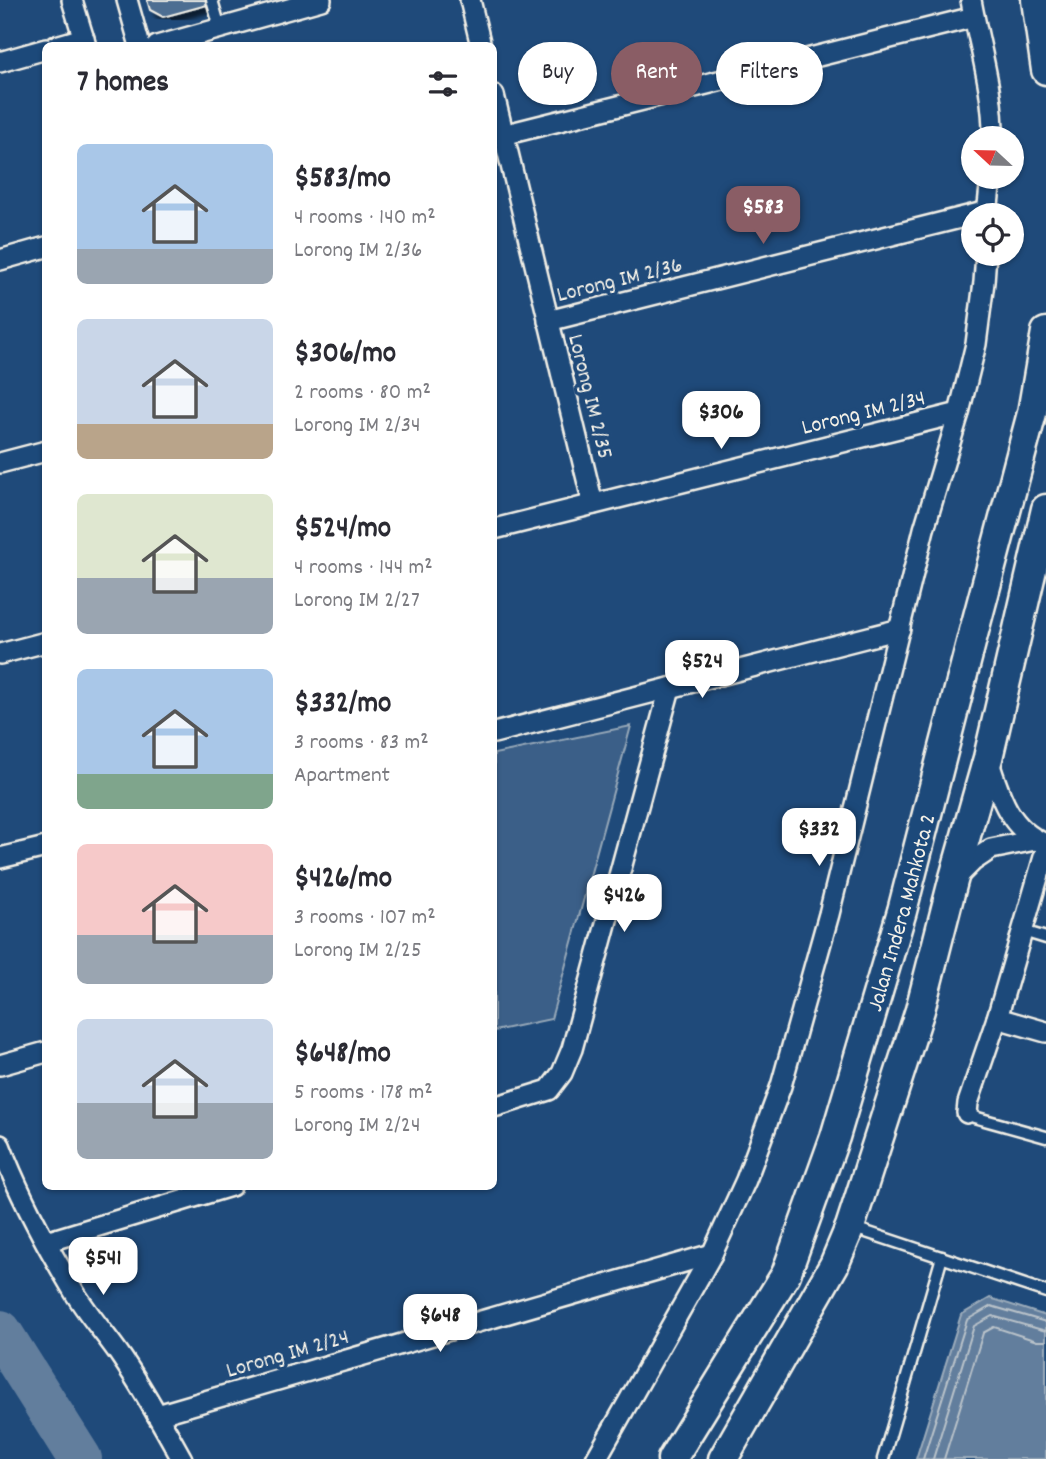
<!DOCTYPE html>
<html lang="en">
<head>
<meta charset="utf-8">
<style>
	:root { --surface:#fff; --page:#f2f2f3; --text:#2b2b33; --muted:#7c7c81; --accent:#8a5d65 }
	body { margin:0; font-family:Dekko,sans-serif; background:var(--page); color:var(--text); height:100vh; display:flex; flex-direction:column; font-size:26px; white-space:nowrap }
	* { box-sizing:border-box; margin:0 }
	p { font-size:23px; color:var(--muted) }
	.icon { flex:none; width:38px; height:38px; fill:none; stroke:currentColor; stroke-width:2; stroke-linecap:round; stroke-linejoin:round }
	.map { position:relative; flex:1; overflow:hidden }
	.side { position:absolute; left:42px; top:42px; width:455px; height:1148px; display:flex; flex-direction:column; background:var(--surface); border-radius:10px; box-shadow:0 2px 5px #0004 }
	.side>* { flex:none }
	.top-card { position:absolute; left:518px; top:42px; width:422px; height:63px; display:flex; gap:14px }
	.needle { width:46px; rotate:292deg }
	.buttons { position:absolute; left:961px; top:126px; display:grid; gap:14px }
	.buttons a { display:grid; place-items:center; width:63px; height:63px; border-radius:50%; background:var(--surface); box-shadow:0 2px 5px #0004; font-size:35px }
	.price { position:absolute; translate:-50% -60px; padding:0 16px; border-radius:14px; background:#fff; color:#222; font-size:23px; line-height:46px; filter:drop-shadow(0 2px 4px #0008) }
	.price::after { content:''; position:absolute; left:50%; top:42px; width:21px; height:16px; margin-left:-10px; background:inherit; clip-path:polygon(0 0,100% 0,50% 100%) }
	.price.on { background:var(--accent); color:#fff }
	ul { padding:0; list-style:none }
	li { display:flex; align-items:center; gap:21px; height:175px; padding:0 35px }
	li span { display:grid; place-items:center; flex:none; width:196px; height:140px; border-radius:10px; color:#555 }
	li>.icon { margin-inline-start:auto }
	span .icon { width:84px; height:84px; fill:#fffc; stroke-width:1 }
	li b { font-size:30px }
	h2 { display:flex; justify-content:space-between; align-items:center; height:84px; padding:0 35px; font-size:30px }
	.tag { padding:0 24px; border-radius:32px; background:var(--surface); box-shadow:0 2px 5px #0004; font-size:24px; line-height:63px }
	.tag.on { background:var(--accent); color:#fff }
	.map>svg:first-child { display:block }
	.green { fill:#3a5f88; stroke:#97a8b8; stroke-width:2 }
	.water { fill:#627e9d; stroke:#9cacbb; stroke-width:2 }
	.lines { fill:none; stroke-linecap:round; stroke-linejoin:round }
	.shore { stroke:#bac3ca; stroke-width:2 }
	.river { stroke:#627e9d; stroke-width:44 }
	.building { fill:#4d6e92; stroke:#f4f1e8; stroke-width:2; filter:url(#shadow) }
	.lane-casing { stroke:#f4f1e8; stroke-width:15 }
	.street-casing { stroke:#f4f1e8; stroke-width:24 }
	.secondary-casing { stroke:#f4f1e8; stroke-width:33 }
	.lane { stroke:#1f4a7a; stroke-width:10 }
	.street { stroke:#1f4a7a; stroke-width:19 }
	.secondary { stroke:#1f4a7a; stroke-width:28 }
	.labels { text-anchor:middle; stroke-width:7; stroke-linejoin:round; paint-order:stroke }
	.street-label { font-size:23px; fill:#f4f1e8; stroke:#1f4a7a }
</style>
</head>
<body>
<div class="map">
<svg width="1046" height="1459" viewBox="0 0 1046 1459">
	<defs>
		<filter id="shadow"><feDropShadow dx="6" dy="6" stdDeviation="2" flood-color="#0009"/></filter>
	</defs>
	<rect width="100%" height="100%" fill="#1f4a7a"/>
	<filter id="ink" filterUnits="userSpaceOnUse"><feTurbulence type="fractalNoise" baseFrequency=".0143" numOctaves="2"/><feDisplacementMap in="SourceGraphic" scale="14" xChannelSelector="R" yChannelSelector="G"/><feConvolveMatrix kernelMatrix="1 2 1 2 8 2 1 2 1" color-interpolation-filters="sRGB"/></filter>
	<g filter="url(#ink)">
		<path class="green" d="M631,726l-80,293 -57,12v-277z"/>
		<path class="water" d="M990,1298l56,18v143h-130l45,-144z"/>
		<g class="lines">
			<g class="shore">
				<path d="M923,1459l44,-139 24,-14 55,16"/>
				<path d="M933,1459l41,-133 18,-10 54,15"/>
				<path d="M944,1459l39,-126 11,-6 43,14h9"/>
			</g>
			<path class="river" d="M0,1332l80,127"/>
		</g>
		<path class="building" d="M147,0h59l1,5 -44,12 -13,-7z"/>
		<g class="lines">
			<defs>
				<g id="lane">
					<path d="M212,0l8,28"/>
					<path d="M1023,931l23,7"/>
					<path d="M967,1113l7,4 72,20"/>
					<path d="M851,1227l195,65"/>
					<path d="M883,1459l59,-202"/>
				</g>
				<g id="street">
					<path d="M72,0l14,46"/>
					<path d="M127,0l13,46"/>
					<path d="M470,0l11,46"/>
					<path d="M971,0c8,46 23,92 22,138"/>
					<path d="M56,46l28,-8"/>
					<path d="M157,46l164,-46"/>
					<path d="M0,62l46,-13"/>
					<path d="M494,95l99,409"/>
					<path d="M503,135l471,-118"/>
					<path d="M987,215l4,-38"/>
					<path d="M0,260l46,-13"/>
					<path d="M548,321l440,-110"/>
					<path d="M0,463l46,-12"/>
					<path d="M494,529l465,-116"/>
					<path d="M0,654l46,-12"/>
					<path d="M494,733l406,-104"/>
					<path d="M988,759c11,35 21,71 58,85"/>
					<path d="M0,858l46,-11"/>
					<path d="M956,878l17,-17 18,-12 44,-9"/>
					<path d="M997,1018l49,14"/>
					<path d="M0,1065l46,-13"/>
					<path d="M494,1107l55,-17 13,-17 10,-24 98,-361"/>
					<path d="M967,1113l1,-10 29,-85 49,-168"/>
					<path d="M0,1145c19,50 45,98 72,143 14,25 34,46 50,70 22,32 41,67 60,101"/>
					<path d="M46,1242l185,-56"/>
					<path d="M157,1415l555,-161"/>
					<path d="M596,1459l116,-205 34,-74 35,-94 48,-172 95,-385 35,-116 17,-69 8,-62 2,-28"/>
				</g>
				<g id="secondary">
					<path d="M1036,0l10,70"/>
					<path id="s1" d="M672,1459l114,-185 49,-137 67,-226 71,-276 59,-222 14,-81"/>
					<path d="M723,1459l111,-194 16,-38 70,-217 33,-129 35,-123 58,-249"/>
				</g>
			</defs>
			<use href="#lane" class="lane-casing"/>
			<use href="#street" class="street-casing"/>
			<use href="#secondary" class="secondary-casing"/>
			<use href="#lane" class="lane"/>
			<use href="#street" class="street"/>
			<use href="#secondary" class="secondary"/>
		</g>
	</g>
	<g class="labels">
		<g class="street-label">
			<text transform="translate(619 278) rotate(-14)" y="8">Lorong IM 2/36</text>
			<text transform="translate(592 396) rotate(76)" y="8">Lorong IM 2/35</text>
			<text transform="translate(863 411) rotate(-14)" y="8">Lorong IM 2/34</text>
			<text dy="8" stroke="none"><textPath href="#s1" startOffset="597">Jalan Indera Mahkota 2</textPath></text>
			<text transform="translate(287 1352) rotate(-16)" y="8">Lorong IM 2/24</text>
		</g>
	</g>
</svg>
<div class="buttons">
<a><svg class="needle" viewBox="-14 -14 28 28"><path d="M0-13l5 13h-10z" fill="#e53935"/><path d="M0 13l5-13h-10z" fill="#7c7c81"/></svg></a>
<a><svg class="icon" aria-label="locate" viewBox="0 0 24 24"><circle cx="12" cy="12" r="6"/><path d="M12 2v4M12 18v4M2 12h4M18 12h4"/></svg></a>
</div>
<b class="price on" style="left:763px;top:246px">$583</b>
<b class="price" style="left:721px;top:451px">$306</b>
<b class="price" style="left:702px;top:700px">$524</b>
<b class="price" style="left:819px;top:868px">$332</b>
<b class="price" style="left:624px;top:934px">$426</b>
<b class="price" style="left:103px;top:1297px">$541</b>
<b class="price" style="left:440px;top:1354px">$648</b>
<div class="top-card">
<a class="tag">Buy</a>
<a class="tag on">Rent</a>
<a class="tag">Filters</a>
</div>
<section class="side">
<h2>7 homes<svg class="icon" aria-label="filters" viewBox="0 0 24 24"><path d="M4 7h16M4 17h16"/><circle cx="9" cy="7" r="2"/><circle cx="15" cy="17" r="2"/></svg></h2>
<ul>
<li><span style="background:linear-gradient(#a9c7e8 75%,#9aa5b1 0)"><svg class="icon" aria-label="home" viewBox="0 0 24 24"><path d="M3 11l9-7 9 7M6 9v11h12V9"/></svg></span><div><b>$583/mo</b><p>4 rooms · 140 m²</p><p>Lorong IM 2/36</p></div></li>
<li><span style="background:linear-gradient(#c9d6e8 75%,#b9a48a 0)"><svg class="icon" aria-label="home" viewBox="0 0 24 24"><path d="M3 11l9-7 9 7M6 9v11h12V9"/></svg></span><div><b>$306/mo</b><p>2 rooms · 80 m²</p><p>Lorong IM 2/34</p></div></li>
<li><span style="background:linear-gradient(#dfe7d0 60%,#9aa5b1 0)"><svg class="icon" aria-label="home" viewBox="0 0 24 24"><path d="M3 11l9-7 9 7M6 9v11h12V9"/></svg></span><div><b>$524/mo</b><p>4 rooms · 144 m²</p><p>Lorong IM 2/27</p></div></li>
<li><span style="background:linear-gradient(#a9c7e8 75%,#7fa58c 0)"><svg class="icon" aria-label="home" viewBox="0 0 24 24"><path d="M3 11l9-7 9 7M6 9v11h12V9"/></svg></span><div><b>$332/mo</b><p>3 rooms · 83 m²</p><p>Apartment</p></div></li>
<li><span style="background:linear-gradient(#f6c9c9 65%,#9aa5b1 0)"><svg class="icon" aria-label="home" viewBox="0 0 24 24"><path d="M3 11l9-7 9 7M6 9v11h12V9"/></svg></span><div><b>$426/mo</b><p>3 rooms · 107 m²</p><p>Lorong IM 2/25</p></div></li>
<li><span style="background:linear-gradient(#c9d6e8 60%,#9aa5b1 0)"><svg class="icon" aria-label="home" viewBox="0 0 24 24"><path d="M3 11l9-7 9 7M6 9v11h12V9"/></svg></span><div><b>$648/mo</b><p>5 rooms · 178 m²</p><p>Lorong IM 2/24</p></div></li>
</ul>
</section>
</div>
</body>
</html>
